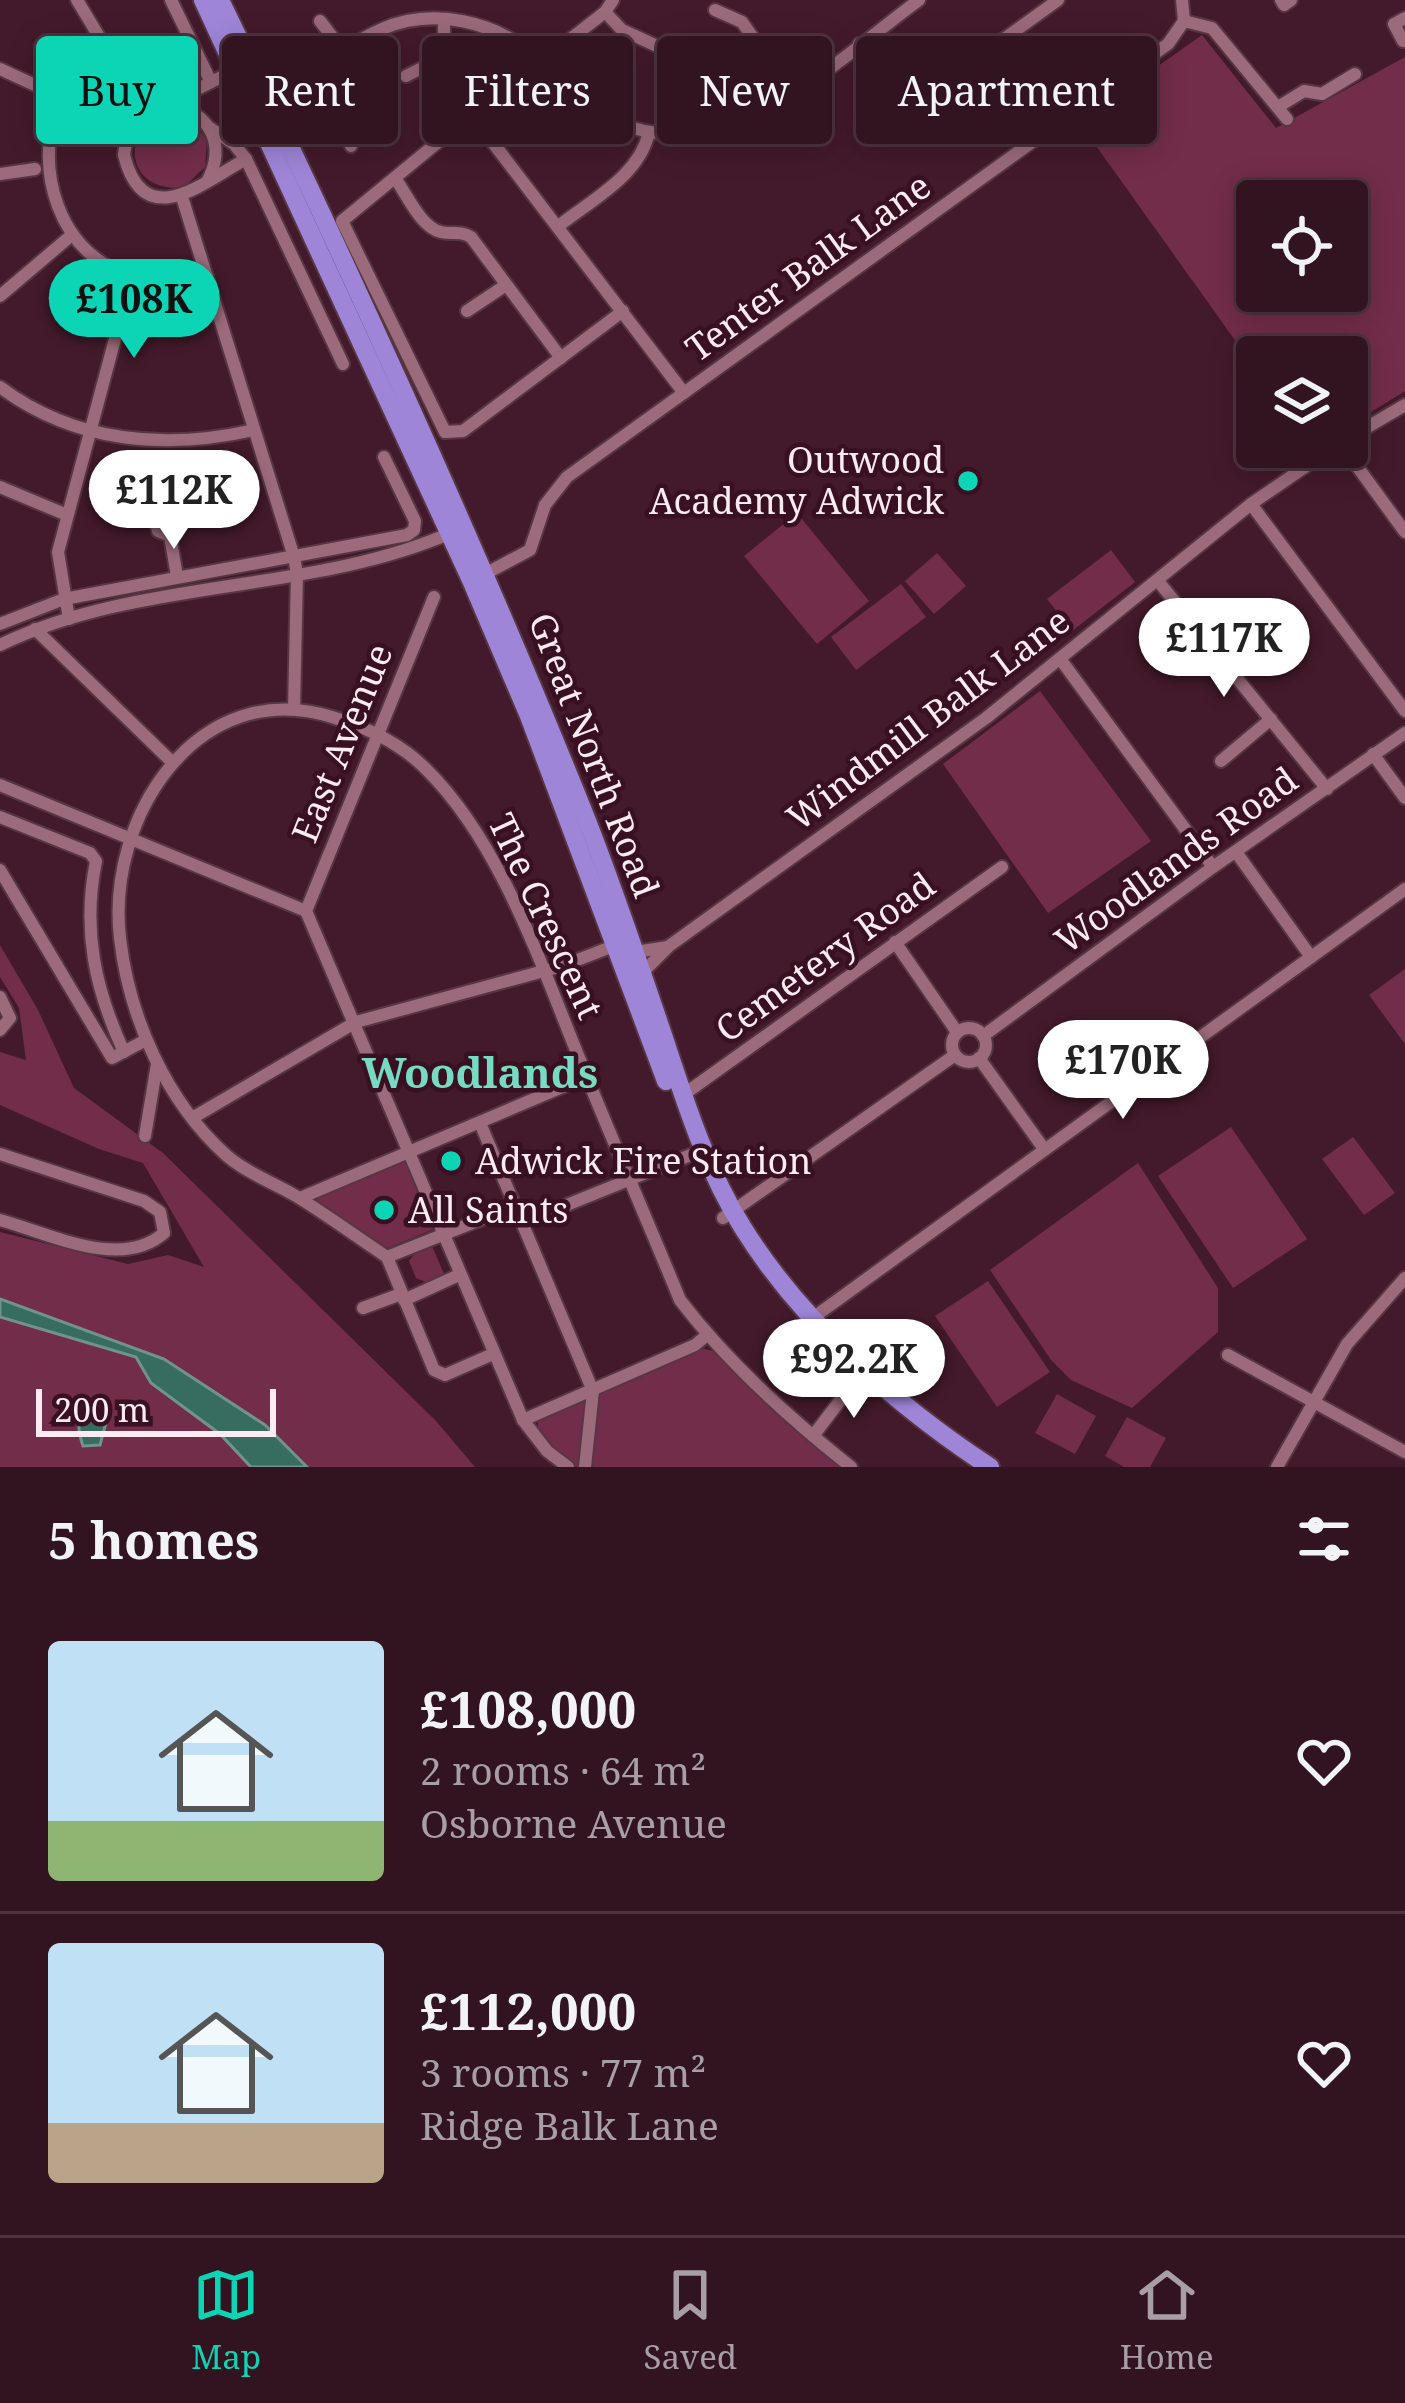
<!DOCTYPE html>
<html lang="en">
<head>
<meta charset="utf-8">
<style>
	:root { --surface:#321420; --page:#3d212d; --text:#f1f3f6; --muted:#a89ea5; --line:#4d333e; --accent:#0bd5b5 }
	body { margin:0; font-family:"Noto Serif",serif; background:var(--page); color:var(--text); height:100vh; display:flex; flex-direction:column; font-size:45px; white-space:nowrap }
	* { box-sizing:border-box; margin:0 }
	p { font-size:39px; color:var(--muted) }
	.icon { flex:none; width:66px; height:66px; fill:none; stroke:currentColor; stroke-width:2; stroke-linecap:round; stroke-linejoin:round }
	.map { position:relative; height:1467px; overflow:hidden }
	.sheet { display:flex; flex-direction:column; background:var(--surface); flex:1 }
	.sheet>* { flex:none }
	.guide { position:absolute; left:36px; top:36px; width:1335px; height:108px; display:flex; gap:24px }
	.fabs { position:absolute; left:1236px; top:180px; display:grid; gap:24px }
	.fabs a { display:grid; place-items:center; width:132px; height:132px; border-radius:12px; background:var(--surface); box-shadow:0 6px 30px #0003,0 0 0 3px var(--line); font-size:60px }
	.scale { position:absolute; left:36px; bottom:30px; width:240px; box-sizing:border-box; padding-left:12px; border:6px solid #fcebf0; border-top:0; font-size:33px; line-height:42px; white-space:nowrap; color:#fcebf0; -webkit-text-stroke:9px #381021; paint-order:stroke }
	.price { position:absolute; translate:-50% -102px; padding:0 27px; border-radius:42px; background:#fff; color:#222; font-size:39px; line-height:78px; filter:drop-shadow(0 3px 6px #0008) }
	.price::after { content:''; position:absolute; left:50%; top:72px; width:36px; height:27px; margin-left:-18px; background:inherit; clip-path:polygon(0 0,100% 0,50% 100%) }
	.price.on { background:var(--accent); color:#111 }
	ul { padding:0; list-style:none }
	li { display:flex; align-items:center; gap:36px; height:300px; padding:0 48px }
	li+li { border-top:3px solid var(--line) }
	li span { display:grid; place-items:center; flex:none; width:336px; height:240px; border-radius:12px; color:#555 }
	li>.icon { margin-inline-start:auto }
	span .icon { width:144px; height:144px; fill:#fffc; stroke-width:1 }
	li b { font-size:51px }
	h2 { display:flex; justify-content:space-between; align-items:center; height:144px; padding:0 48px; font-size:51px }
	.chip { padding:0 42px; border-radius:12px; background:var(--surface); box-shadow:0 6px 30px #0003,0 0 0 3px var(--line); font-size:42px; line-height:108px }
	.chip.on { background:var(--accent); color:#111 }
	.tabs { display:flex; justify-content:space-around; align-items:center; height:168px; border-top:3px solid var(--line); background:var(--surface); font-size:33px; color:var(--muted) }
	.tabs a { display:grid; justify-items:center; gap:6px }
	.tabs .on { color:var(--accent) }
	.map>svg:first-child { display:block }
	.green { fill:#722d4a; fill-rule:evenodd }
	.water { fill:#366d60; stroke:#71938b; stroke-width:3 }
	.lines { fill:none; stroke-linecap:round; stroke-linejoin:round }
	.minor-casing { stroke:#573644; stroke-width:16 }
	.highway-casing { stroke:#573644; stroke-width:22 }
	.minor { stroke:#9b6a7b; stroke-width:12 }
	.highway { stroke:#9e85d8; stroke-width:18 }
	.poi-dot { fill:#0bd5b5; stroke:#381021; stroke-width:4.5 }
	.labels { text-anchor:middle; stroke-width:9; stroke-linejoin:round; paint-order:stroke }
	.street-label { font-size:36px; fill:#fcebf0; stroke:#381021 }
	.poi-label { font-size:36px; fill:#fcebf0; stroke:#381021; text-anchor:start }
	.quarter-label { font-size:42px; font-weight:bold; fill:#77dac3; stroke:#381021 }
</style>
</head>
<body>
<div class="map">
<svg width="1405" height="1467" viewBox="0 0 1405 1467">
	<rect width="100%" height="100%" fill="#431a2b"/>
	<g class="green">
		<path d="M1202,35l74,93 129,-71v334l-58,36v-70h-90v14l-178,-249zM1257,201h90v90h-90z"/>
		<path d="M165,115l26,5 16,20 -2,27 -21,20c-53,8 -69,-52 -19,-72z"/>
		<path d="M797,513l72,88 -52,43 -73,-88z"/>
		<path d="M1111,550l24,32 -63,49 -25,-32z"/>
		<path d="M937,553l29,33 -32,28 -29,-33z"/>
		<path d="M901,584l25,33 -70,53 -25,-33z"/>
		<path d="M1040,691l111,150 -103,72 -105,-149z"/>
		<path d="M0,945l38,65 36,78 89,65 273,268 39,46h-475v-235l128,32 40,-9 36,12 -61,-104 -44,-14 -99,-44v-53l26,8 -7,-52 -19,-31z"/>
		<path d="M1405,969v75l-36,-49z"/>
		<path d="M1231,1127l76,112 -74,49 -75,-112z"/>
		<path d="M1353,1137l42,56 -31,22 -42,-56z"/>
		<path d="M405,1162l29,67 -46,19 -72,-46 2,-6z"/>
		<path d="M1138,1163l80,125v44l-86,76 -61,-28 -20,-20 -61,-90z"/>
		<path d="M432,1246l12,28 -18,8 -10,-4 -7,-17 7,-9z"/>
		<path d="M988,1281l62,91 -53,35 -62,-91z"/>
		<path d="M699,1348l15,3 84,82 45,34h-269l-36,-35v-14z"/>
		<path d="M1057,1394l39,22 -21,38 -40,-21z"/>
		<path d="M1127,1417l39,21 -16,29h-26l-19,-11z"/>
	</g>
	<g class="water">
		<path d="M0,1299l164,60 101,66 42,42h-56l-31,-33 -69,-51 -15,-26 -136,-40z"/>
		<path d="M87,1410h12l8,9 -7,26 -17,1c-5,-15 -7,-24 4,-36z"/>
	</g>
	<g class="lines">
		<defs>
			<g id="minor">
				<path d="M77,0l68,113"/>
				<path d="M171,0l40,82"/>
				<path d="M1281,0l3,5 7,-5"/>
				<path d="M715,10l27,12 50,71"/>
				<path d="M605,12l17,18 35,16"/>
				<path d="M444,19v38l8,32 232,304"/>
				<path d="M320,21l24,31"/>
				<path d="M1184,21l28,7 75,91"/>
				<path d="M101,41c-101,89 -49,273 106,235"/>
				<path d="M1403,41l-9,-17 11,-6"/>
				<path d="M859,44l47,66"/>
				<path d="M541,62l64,-50 8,-12"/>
				<path d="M0,69l50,23"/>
				<path d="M319,69l32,77"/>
				<path d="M406,76l38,-19"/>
				<path d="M164,106l73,-37"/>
				<path d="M268,106c37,-25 72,-59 114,-77 51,-22 113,-8 154,28 16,15 27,33 45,46 42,30 98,40 148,24 61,-20 137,-88 190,-127"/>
				<path d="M1278,107l26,-16 18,3 33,-20"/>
				<path d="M471,115l-129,106 103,211 18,-1 160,-120"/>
				<path d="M210,128l24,16 12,15 97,205"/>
				<path d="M868,137l190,-137"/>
				<path d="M0,174l35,-5"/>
				<path d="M395,178c11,15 26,50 46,54 13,3 17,-2 30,5l90,121"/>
				<path d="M208,180c37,-73 -75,-108 -84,-25 20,80 80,27 122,4"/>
				<path d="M182,197l112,360 3,17 -3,135"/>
				<path d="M560,225c33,-26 80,-50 89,-93"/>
				<path d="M0,296l67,-57"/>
				<path d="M467,311l39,-26"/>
				<path d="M0,387c75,56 166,63 254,43"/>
				<path d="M1347,439l58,-34"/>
				<path d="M1343,447l62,85"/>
				<path d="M0,487l67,28"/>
				<path d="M1251,504l154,207"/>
				<path d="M170,536l6,-3 2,-14 -12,-6 -10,10 2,8 12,5 7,40"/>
				<path d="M483,575l47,-25 15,-45 22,-28 601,-433 16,-23 -2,-21"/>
				<path d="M1158,581l169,208"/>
				<path d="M69,619l-11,-67 73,-273"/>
				<path d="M0,624l64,-25 343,-64 7,-5 1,-9 -31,-64"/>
				<path d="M35,629l137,133"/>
				<path d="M0,645c141,-68 309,-50 453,-113"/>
				<path d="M1061,660l152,207"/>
				<path d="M1373,754l32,44"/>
				<path d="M1221,761l50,-42"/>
				<path d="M0,785l306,126"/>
				<path d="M0,817l90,36 6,8c-14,69 -1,128 28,191"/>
				<path d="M1236,852l75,105"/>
				<path d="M0,870l112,188 34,-18"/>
				<path d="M306,911l217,509 24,31 21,16"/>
				<path d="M306,911l128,-314"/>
				<path d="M895,942l62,90"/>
				<path d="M642,973l27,-27 317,-228 265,-214 83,-57"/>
				<path d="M0,997l10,21 -10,12"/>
				<circle cx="969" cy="1045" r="17"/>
				<path d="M983,1036l230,-169 192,-134"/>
				<path d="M979,1058l65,91"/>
				<path d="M683,1095l319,-228"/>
				<path d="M194,1117l162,-95 206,-56 54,-21 19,7 33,-5"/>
				<path d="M480,1123l113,268 -8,76"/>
				<path d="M145,1136l12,-72"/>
				<path d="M0,1154l144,47 16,11 4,21c-43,38 -116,0 -164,-13"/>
				<path d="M300,1198l286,-121"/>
				<path d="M723,1218l232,-163"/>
				<path d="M522,1223l171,-69"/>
				<path d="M387,1257c-30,-20 -60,-42 -91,-61 -22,-13 -51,-24 -70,-41 -60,-54 -97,-138 -106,-217 -14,-120 77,-263 212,-221 34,10 68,26 94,52 76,75 116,199 156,296 32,79 66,157 98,235 49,64 109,118 171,167"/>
				<path d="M387,1257l47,113 11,5 48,-21"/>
				<path d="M387,1257l128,-51"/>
				<path d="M404,1300l55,-25"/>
				<path d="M363,1308l38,-14"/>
				<path d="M814,1317l591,-428"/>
				<path d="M1228,1355l177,97"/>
				<path d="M523,1420l172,-75 12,-10"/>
				<path d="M813,1436l45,-59"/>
				<path d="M1277,1467l70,-123 58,-66"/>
			</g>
			<g id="highway">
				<path d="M203,0l268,580 58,136 137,365"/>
				<path d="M220,0c129,267 253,537 364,813 29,73 54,148 79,222 22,66 43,134 80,193 59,95 154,178 247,239"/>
			</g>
		</defs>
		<use href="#minor" class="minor-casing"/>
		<use href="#highway" class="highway-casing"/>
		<use href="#minor" class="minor"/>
		<use href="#highway" class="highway"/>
	</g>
	<g class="poi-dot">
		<circle cx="968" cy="481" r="12"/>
		<circle cx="451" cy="1161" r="12"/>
		<circle cx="384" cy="1210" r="12"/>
	</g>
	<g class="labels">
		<g class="street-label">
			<text transform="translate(808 267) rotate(-36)" y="13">Tenter Balk Lane</text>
			<text transform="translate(928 719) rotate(-37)" y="13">Windmill Balk Lane</text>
			<text transform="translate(342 743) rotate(-68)" y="13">East Avenue</text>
			<text transform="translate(594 755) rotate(69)" y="13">Great North Road</text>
			<text transform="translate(1176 860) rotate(-36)" y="13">Woodlands Road</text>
			<text transform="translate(546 916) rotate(65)" y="13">The Crescent</text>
			<text transform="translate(825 957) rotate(-36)" y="13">Cemetery Road</text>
		</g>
		<g class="poi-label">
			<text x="944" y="473" text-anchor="end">Outwood<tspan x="944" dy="41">Academy Adwick</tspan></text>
			<text x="475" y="1174">Adwick Fire Station</text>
			<text x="408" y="1223">All Saints</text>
		</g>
		<g class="quarter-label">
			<text x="480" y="1088">Woodlands</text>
		</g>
	</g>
</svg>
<div class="fabs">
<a><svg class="icon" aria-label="locate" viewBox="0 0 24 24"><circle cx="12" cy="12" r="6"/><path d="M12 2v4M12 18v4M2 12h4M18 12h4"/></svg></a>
<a><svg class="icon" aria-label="layers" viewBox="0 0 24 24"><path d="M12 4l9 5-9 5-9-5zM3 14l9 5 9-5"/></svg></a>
</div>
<div class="scale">200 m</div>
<b class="price on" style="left:134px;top:361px">£108K</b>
<b class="price" style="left:174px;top:552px">£112K</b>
<b class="price" style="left:1224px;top:700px">£117K</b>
<b class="price" style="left:1123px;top:1122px">£170K</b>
<b class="price" style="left:854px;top:1421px">£92.2K</b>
<div class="guide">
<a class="chip on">Buy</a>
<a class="chip">Rent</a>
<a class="chip">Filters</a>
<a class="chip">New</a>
<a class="chip">Apartment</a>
</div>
</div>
<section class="sheet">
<h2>5 homes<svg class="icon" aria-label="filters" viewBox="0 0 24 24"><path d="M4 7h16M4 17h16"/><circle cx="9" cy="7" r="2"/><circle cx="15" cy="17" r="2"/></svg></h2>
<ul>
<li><span style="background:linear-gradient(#bfe0f5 75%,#8fb573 0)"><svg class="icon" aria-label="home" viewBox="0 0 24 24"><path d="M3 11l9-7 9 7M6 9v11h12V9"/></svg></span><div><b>£108,000</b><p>2 rooms · 64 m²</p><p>Osborne Avenue</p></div><svg class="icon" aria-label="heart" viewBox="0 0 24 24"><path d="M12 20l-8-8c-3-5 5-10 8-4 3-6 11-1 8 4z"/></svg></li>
<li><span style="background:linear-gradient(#bfe0f5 75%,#b9a48a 0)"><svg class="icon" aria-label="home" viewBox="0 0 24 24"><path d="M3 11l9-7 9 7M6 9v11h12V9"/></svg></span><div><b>£112,000</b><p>3 rooms · 77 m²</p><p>Ridge Balk Lane</p></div><svg class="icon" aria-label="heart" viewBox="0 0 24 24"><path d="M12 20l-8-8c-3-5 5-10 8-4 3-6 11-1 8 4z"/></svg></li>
</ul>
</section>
<nav class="tabs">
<a class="on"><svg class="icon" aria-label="map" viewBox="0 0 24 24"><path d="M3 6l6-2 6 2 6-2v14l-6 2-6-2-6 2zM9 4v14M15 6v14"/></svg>Map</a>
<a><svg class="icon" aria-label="saved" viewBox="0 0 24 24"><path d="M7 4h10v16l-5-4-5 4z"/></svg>Saved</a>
<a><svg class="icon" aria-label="home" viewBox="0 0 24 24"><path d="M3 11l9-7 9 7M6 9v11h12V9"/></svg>Home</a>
</nav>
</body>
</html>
